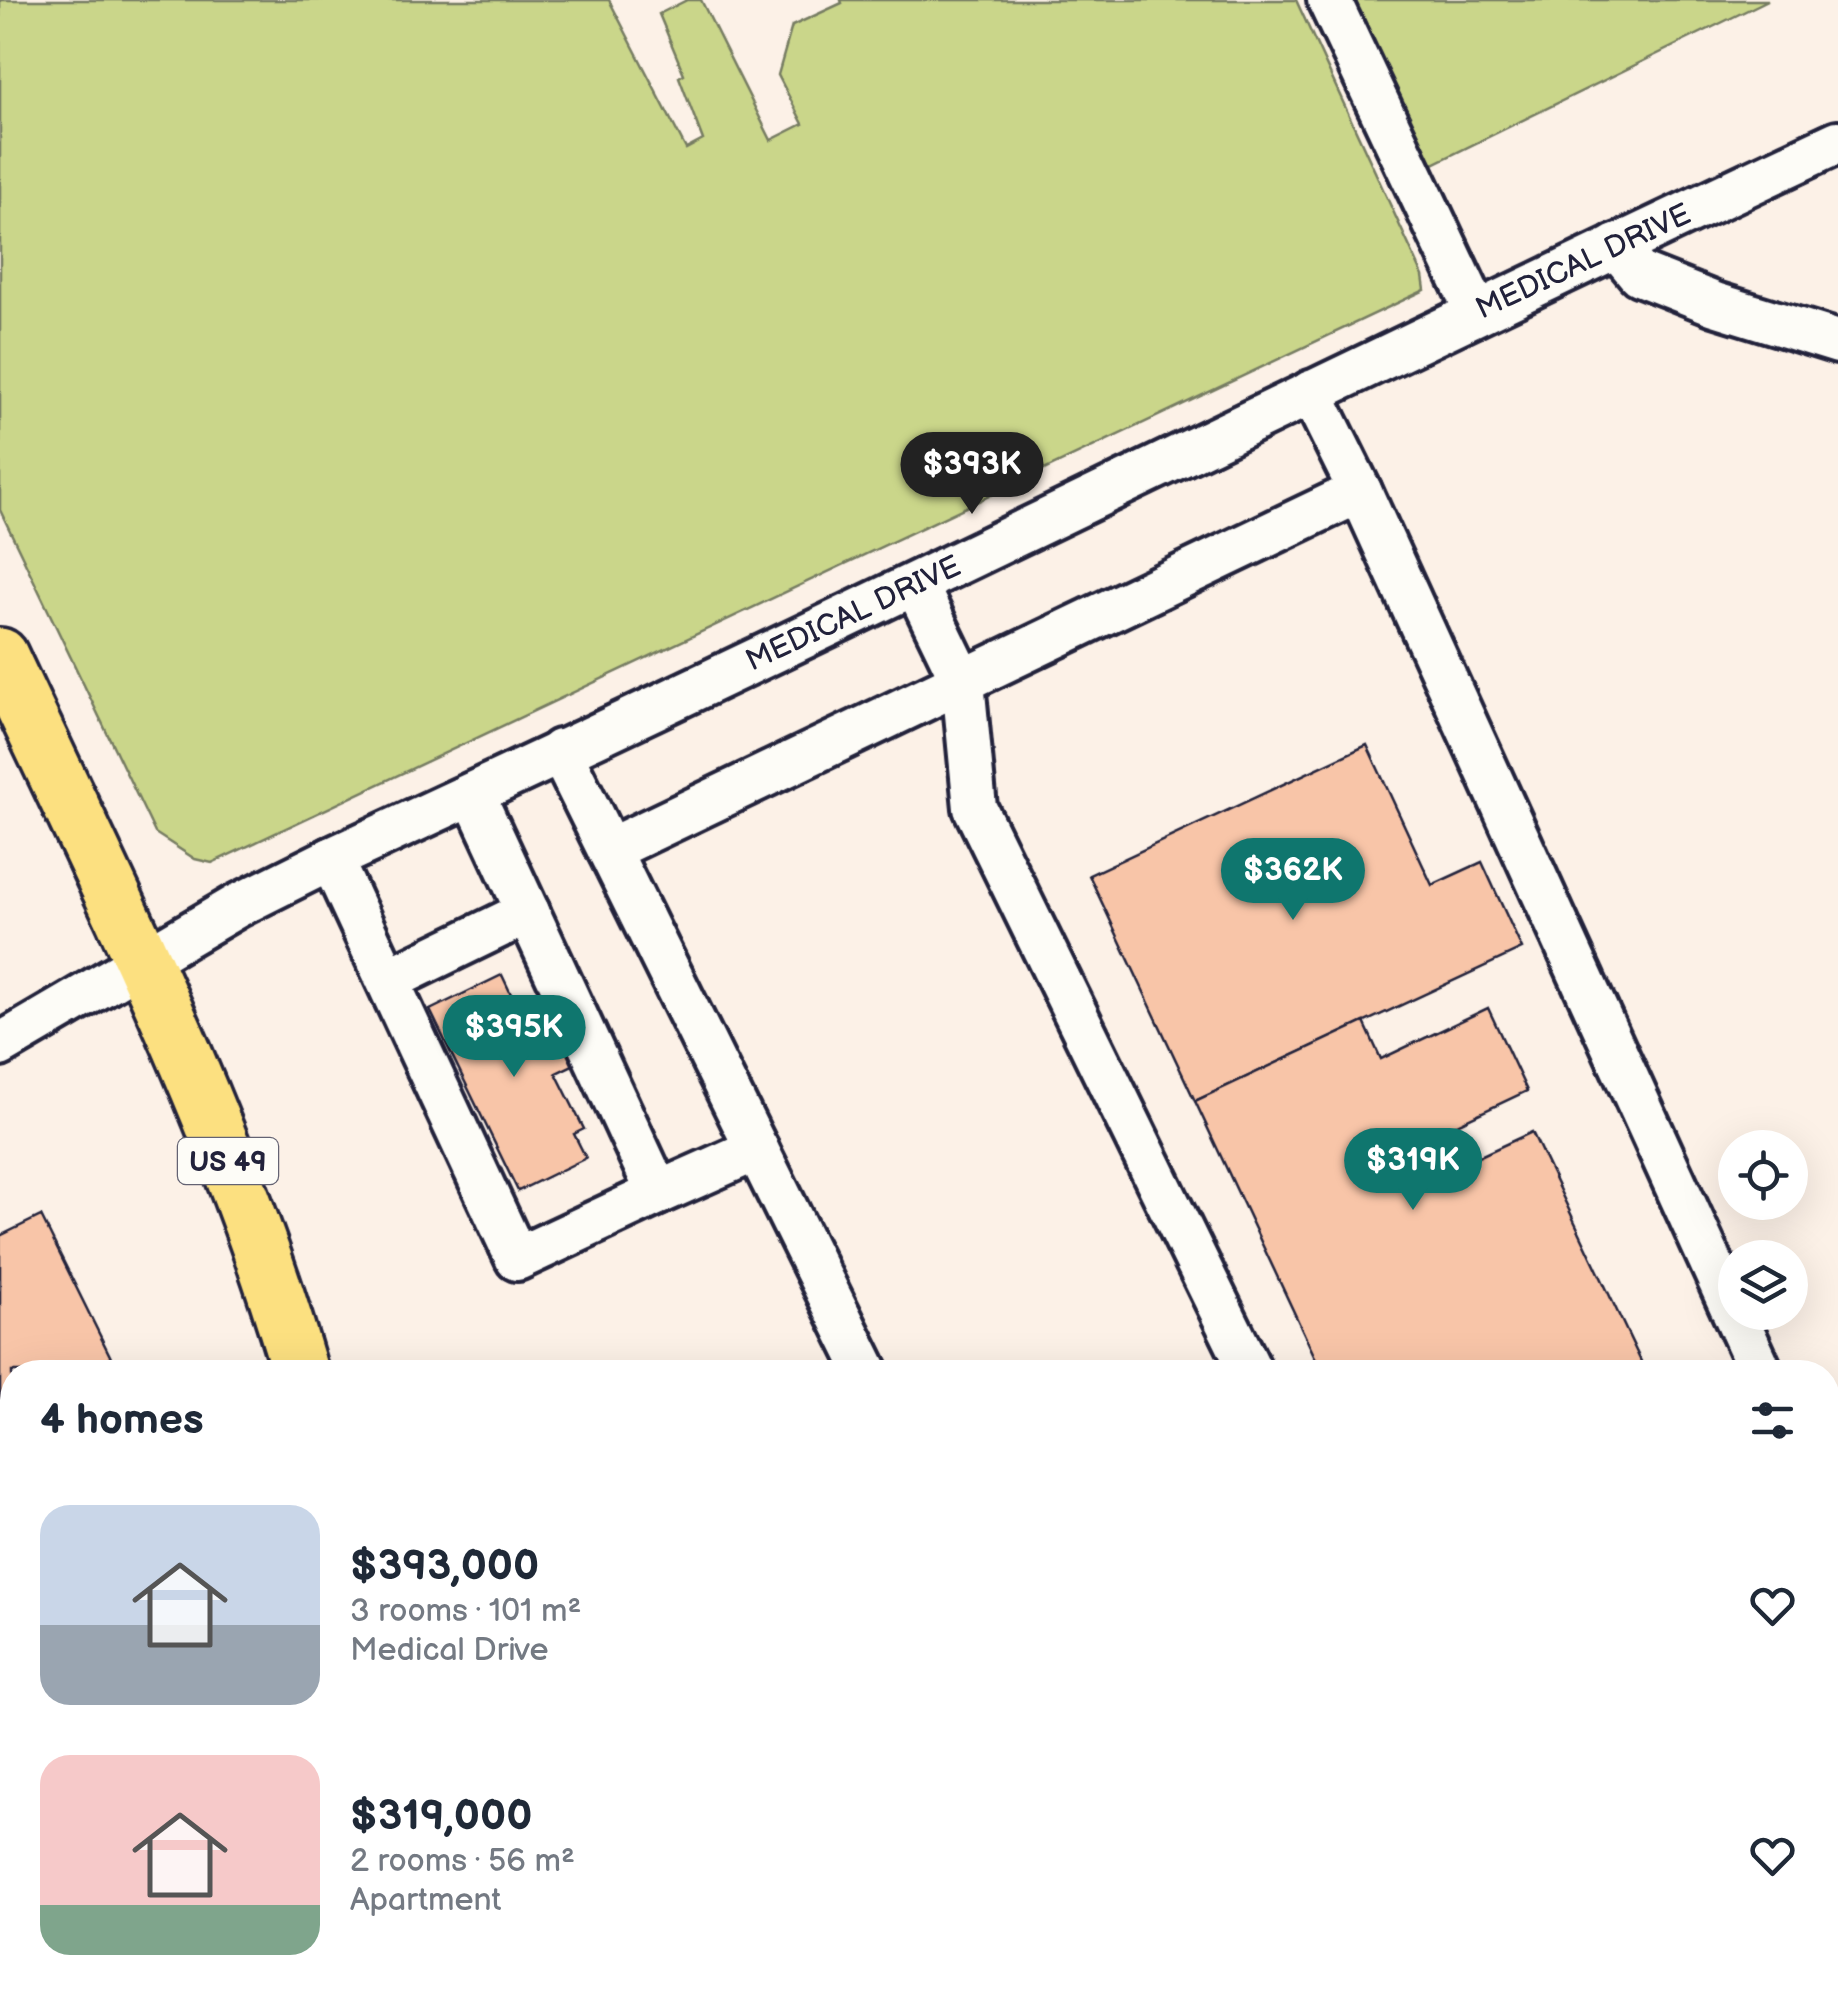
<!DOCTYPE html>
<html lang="en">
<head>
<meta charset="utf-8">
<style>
	:root { --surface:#fff; --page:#f2f2f3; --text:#1f2937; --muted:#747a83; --accent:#0f766e }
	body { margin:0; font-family:"Balsamiq Sans",sans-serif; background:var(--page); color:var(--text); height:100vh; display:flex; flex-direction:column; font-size:38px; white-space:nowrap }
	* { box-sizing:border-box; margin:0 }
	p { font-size:32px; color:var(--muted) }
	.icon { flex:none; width:55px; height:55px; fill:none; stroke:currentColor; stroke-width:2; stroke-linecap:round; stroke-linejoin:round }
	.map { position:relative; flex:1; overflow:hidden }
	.sheet { position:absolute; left:0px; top:1360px; width:1840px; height:642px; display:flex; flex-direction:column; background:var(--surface); border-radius:40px 40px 0 0; box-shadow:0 10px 40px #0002 }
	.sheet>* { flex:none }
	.tools { position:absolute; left:1718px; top:1130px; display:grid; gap:20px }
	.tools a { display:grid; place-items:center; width:90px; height:90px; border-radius:50%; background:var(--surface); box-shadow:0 10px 40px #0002; font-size:50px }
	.price { position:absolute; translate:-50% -85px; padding:0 22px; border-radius:35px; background:var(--accent); color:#fff; font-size:32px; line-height:65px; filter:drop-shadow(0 2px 5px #0008) }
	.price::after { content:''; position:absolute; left:50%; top:60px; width:30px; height:22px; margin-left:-15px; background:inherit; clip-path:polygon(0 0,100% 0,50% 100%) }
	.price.active { background:#222; color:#fff }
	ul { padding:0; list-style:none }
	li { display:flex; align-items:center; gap:30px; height:250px; padding:0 40px }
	li span { display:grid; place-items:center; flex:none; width:280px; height:200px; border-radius:30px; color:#555 }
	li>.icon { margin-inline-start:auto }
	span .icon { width:120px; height:120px; fill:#fffc; stroke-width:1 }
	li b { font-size:42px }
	h2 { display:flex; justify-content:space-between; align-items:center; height:120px; padding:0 40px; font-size:42px }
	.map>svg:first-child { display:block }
	.green { fill:#cad68a; stroke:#767c62; stroke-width:2.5 }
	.building { fill:#f8c5a8; stroke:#22223b; stroke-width:2.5 }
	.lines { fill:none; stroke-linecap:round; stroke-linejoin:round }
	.minor-casing { stroke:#22223b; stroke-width:50 }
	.highway-casing { stroke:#22223b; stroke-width:62 }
	.minor { stroke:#fdfcf7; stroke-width:42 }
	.highway { stroke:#fce080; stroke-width:55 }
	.labels { text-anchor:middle; stroke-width:10; stroke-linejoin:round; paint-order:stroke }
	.shield { fill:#fdfcf7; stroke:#646373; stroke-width:2.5 }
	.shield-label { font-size:28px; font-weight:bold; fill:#22223b }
	.street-label { font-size:30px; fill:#22223b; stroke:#fdfcf7 }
</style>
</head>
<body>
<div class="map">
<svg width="1838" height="2001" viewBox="0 0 1838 2001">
	<rect width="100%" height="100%" fill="#fcf1e7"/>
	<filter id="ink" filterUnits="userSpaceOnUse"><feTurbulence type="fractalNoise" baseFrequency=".01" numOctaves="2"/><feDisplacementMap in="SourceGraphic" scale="20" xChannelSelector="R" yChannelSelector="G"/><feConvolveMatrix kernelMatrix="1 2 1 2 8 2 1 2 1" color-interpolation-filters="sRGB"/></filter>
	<g filter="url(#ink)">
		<g class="green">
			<path d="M0,0h609l77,149 17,-9 -24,-63 5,-3 -25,-60 28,-14h14l70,140 32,-16 -25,-49 14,-49 50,-23 -1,-3h455l127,276 2,14 -1213,573 -17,-4 -40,-26 -155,-323z"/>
			<path d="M1353,0h415l-337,165z"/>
		</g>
		<g class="building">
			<path d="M1367,745l65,140 50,-23 40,87 -327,152 -106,-226z"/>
			<path d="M502,975l27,57 25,-12 21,44 -19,9 28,56 -10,5 12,24 -68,33 -88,-181z"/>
			<path d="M1488,1008l39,83 -104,49 16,35 93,-43 114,240h-324l-127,-271 169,-79 17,37z"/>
			<path d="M41,1216l77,156h-106v71l-12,-25v-182z"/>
			<path d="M19,1990h38l6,11h-63z"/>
		</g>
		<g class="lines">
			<defs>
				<g id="minor">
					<path d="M1329,0l147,311"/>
					<path d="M1616,246l23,28 76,30 123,38"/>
					<path d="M1311,392l49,99 401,881"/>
					<path d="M916,585l47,97 12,126 276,564"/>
					<path d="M560,751l307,621"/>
					<path d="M609,850l751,-359"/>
					<path d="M331,859l186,400 141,-66 -185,-399"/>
					<path d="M388,980l140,-68"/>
					<path d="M0,1045l237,-139 94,-47c506,-232 1003,-482 1507,-717"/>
					<path d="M658,1193l99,-44"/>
					<path d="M0,1673l12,26"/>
					<path d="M0,1947l12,-5"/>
					<path d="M154,1990l5,11"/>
					<path d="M730,1990v11"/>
					<path d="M1032,2001l8,-11"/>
					<path d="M1321,2001l20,-11"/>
				</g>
				<g id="highway">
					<path d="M0,656c110,235 228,467 300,716"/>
					<path d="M399,1990l1,11"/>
				</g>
			</defs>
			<use href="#minor" class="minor-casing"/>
			<use href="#highway" class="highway-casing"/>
			<use href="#minor" class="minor"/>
			<use href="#highway" class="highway"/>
		</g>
	</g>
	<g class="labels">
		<rect class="shield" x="178" y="1138" width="100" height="46" rx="8"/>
		<g class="shield-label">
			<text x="228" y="1171">US 49</text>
		</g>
		<g class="street-label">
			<text transform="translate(1583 261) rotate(-25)" y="10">MEDICAL DRIVE</text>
			<text transform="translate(853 613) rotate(-25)" y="10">MEDICAL DRIVE</text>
		</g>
	</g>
</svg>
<div class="tools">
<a><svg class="icon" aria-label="locate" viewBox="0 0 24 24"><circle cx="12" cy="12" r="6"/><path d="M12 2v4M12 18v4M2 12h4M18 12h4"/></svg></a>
<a><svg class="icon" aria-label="layers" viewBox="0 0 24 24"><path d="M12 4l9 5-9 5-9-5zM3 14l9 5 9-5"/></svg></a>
</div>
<b class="price active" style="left:972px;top:517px">$393K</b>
<b class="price" style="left:1293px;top:923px">$362K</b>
<b class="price" style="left:514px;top:1080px">$395K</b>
<b class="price" style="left:1413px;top:1213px">$319K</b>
<section class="sheet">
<h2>4 homes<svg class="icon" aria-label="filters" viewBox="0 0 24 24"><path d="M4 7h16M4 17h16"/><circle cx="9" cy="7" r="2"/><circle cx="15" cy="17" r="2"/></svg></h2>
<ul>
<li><span style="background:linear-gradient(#c9d6e8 60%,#9aa5b1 0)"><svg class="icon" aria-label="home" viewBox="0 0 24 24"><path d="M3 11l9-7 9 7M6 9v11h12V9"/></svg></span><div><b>$393,000</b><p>3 rooms · 101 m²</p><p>Medical Drive</p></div><svg class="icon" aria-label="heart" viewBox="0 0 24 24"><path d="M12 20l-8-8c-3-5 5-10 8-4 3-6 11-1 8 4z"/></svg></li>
<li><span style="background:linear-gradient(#f6c9c9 75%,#7fa58c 0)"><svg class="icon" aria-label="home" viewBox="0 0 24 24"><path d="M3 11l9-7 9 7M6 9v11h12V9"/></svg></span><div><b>$319,000</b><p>2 rooms · 56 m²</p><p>Apartment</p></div><svg class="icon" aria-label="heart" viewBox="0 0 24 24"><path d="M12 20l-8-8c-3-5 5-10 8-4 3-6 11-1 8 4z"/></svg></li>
</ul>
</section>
</div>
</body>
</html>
